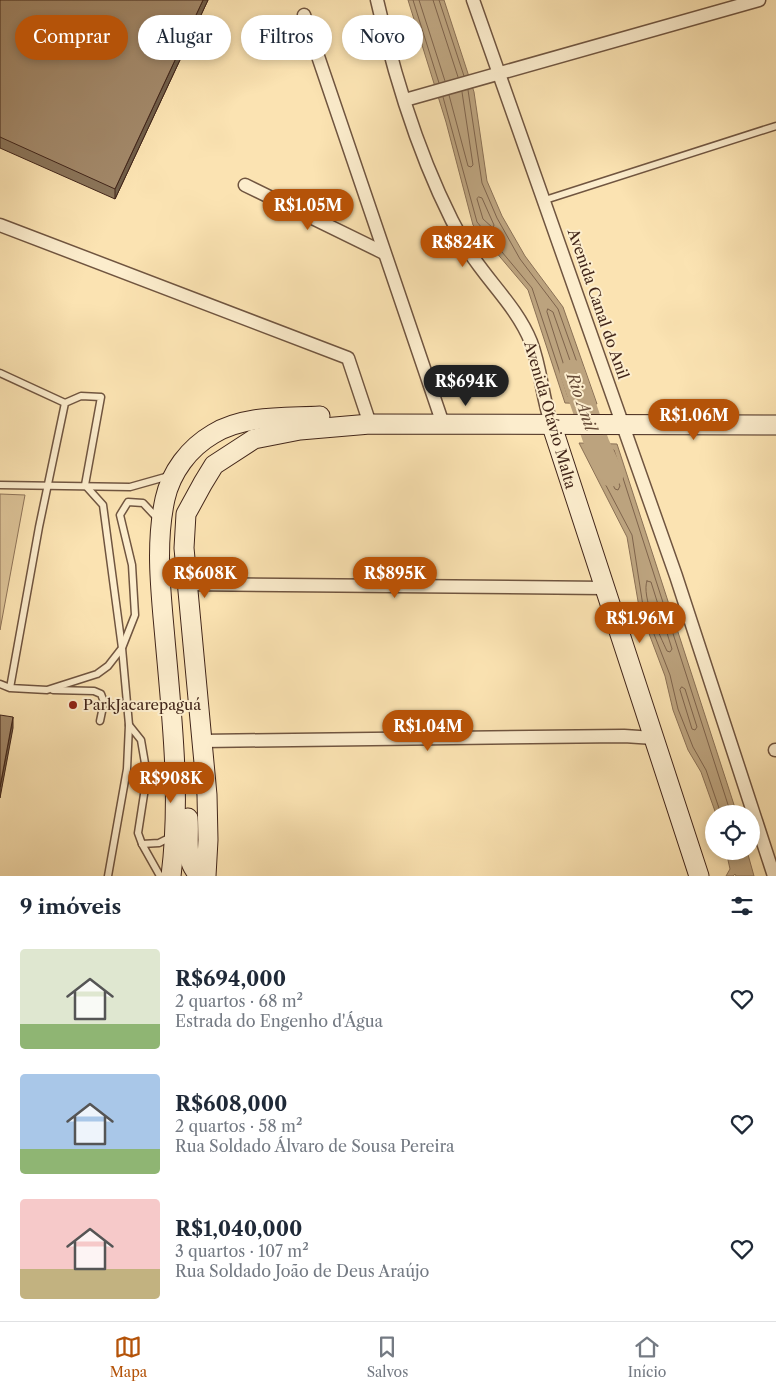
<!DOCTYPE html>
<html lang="pt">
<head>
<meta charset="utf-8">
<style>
	:root { --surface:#fff; --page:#f6f6f7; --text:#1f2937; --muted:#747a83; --line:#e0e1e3; --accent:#b45309 }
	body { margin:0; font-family:"Libre Caslon Text",serif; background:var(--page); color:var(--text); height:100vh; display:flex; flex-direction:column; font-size:19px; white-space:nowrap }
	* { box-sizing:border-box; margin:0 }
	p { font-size:16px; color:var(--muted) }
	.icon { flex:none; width:28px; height:28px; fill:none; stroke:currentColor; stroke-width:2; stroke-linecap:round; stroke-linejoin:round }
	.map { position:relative; height:876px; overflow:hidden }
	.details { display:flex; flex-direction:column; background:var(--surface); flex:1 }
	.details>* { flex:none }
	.guide { position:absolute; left:15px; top:15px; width:500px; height:45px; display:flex; gap:10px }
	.fabs { position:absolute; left:705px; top:805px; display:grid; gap:10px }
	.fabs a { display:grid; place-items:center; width:55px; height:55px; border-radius:50%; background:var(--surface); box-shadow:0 2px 8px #0003; font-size:25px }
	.price { position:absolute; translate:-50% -42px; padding:0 11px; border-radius:18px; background:var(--accent); color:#fff; font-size:16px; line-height:32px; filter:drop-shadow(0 1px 2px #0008) }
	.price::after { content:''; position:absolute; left:50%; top:30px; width:15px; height:11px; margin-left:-8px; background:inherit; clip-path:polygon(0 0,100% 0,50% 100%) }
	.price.on { background:#222; color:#fff }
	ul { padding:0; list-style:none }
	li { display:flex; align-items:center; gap:15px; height:125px; padding:0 20px }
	li span { display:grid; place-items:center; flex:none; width:140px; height:100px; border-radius:5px; color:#555 }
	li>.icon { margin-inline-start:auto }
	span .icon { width:60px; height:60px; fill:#fffc; stroke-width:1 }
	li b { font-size:21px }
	h2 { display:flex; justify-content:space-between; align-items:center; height:60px; padding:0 20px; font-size:21px }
	.pill { padding:0 18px; border-radius:22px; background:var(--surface); box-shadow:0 2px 8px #0003; font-size:18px; line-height:45px }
	.pill.on { background:var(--accent); color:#fff }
	.dock { display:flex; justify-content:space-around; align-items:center; height:70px; border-top:1px solid var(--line); background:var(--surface); font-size:14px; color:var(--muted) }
	.dock a { display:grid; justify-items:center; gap:2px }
	.dock .on { color:var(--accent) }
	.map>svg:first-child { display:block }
	.green { fill:#dcc398; stroke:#8f7459 }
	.water { fill:#bca37e; stroke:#8b7156 }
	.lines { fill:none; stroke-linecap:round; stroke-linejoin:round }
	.shore { stroke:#7f644c; stroke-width:1 }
	.river { stroke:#bca37e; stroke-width:25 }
	.lane-casing { stroke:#705540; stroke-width:9 }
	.street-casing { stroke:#705540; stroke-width:15 }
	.secondary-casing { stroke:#42261a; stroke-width:21 }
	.lane { stroke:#fcedcd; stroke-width:6 }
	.street { stroke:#fcedcd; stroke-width:12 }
	.secondary { stroke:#fcedcd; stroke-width:19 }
	.wall { fill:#8b755a; stroke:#42261a }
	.shaded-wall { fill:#715f4a; stroke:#42261a }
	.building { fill:#a28869; stroke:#42261a }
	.poi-dot { fill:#8f2418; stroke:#fcedcd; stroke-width:2 }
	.labels { text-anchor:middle; stroke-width:4; stroke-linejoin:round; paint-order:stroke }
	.street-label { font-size:15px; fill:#42261a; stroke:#fcedcd }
	.poi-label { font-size:15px; fill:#42261a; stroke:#fcedcd; text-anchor:start }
	.water-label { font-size:16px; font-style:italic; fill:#674c38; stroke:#fcedcd }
</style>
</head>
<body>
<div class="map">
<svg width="776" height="876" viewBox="0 0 776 876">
	<rect width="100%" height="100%" fill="#fbe3b2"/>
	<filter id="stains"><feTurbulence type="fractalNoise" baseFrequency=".004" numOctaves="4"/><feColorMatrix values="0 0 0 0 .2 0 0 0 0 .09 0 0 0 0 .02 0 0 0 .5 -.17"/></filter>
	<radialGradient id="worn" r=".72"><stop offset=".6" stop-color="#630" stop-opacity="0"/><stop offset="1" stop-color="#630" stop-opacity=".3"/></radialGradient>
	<path class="green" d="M0,494l25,1 -25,135z"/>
	<g class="water">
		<path d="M408,0h36l30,92 13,89 15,35 23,40 38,51 34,97 -32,-1 -37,-113 -55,-65 -27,-103z"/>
		<path d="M579,443l38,1 120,370h-21l-15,-42 -13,-22 -15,-40 -8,-34 -26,-69 -12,-70z"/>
		<path d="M726,851h21l7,25h-18l-1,-2 -2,2h-7l4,-7z"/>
	</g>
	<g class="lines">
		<g class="shore">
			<path d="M413,0l26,83"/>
			<path d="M419,0l26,81"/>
			<path d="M433,0l25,77"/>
			<path d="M439,0l25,76"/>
			<path d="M449,95l19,71 3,1 2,-2 -11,-73"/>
			<path d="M443,97l34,125 55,66 36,109 19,2 2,-3 -31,-87 -38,-50 -23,-41 -15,-35 -14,-93"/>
			<path d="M479,197l3,1 12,27 -1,3 -10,-9 -6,-20z"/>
			<path d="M548,309l5,3 27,77 -2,4 -6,-2 -25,-79z"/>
			<path d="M607,455l13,31 -2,4 -3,-1 -15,-30 1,-3z"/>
			<path d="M647,581l4,1 21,67 -2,3 -3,-1c-7,-15 -26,-55 -20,-70z"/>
			<path d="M682,687l3,2 12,38 -2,3 -3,-1 -12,-39z"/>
			<path d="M721,814l-15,-44 -13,-23 -15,-38 -8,-34 -27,-69 -11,-71 -43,-82 2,-4 23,1 117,364"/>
		</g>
		<path class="river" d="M572,372l25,72 14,30"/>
		<defs>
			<g id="lane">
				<path d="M545,200l231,-74"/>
				<path d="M0,373l65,30"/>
				<path d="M0,485l130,2 39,-11"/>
				<path d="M0,684l10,4 37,2 50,-16 11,-8 14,-18 -19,-143 -18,-20 16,-88 -20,-1 -16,7 -26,124 -29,161"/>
				<path d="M53,690l41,1 7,3 3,8 -4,19"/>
				<path d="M129,725l12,15 6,35 -9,58 4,11 18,32"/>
				<path d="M142,844l17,-1 12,-6"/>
				<path d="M108,876l19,-107 2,-44 -7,-77 13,-33 -3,-50 -12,-50 8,-13 15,1 15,16"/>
			</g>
			<g id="street">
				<path d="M377,0c19,84 46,170 88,245 20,34 51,60 66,97 10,26 11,55 20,81"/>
				<path d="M473,0l203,576 98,300"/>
				<path d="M304,15l139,409"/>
				<path d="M405,100l354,-100"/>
				<path d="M245,185l139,68"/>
				<path d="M0,225l348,133 22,66"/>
				<path d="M187,584l417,4"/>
				<path d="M202,741l422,-5 30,2"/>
				<path d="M775,750h1"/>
			</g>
			<g id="secondary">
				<path d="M551,423l148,453"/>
				<path d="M188,818c2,21 -5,42 12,58"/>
				<path d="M171,876c10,-80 1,-158 -6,-237 -4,-46 -10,-94 0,-140 6,-27 24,-51 48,-65 31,-19 71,-16 107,-18"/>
				<path d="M206,876l2,-36 -1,-45 -23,-247 2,-34 17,-31 11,-18 40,-26 46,-9 70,-6 406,1"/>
			</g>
		</defs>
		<use href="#lane" class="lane-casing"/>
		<use href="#street" class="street-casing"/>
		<use href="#secondary" class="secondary-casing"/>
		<use href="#lane" class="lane"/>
		<use href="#street" class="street"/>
		<use href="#secondary" class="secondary"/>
	</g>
	<path class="wall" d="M0,0h208l-93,199 -115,-51z"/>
	<g class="shaded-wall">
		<path d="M203,0h5l-93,199v-10z"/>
		<path d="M13,717v11l-13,70v-11z"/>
	</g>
	<g class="building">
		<path d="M0,0h203l-88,189 -115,-52z"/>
		<path d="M0,715l13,2 -13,70z"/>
	</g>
	<circle class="poi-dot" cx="73" cy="705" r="5"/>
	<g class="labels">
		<g class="street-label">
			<text transform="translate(598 304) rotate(71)" y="5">Avenida Canal do Anil</text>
			<text transform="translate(550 415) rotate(74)" y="5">Avenida Otávio Malta</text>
		</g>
		<g class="poi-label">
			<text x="83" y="710">ParkJacarepaguá</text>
		</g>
		<g class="water-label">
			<text transform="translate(582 402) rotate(71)" y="6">Rio Anil</text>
		</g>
	</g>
	<rect width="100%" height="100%" filter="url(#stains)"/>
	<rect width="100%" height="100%" fill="url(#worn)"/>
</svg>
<div class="fabs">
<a><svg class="icon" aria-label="locate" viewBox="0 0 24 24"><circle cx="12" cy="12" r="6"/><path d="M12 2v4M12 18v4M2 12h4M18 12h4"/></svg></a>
</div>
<b class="price" style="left:308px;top:231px">R$1.05M</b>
<b class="price" style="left:463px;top:268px">R$824K</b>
<b class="price on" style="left:466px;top:407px">R$694K</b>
<b class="price" style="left:694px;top:441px">R$1.06M</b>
<b class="price" style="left:205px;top:599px">R$608K</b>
<b class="price" style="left:395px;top:599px">R$895K</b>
<b class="price" style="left:640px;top:644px">R$1.96M</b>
<b class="price" style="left:428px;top:752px">R$1.04M</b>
<b class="price" style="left:171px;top:804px">R$908K</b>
<div class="guide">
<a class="pill on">Comprar</a>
<a class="pill">Alugar</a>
<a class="pill">Filtros</a>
<a class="pill">Novo</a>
</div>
</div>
<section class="details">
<h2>9 imóveis<svg class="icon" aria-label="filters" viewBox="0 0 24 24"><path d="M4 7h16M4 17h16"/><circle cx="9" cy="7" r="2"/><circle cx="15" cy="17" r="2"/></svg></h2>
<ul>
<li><span style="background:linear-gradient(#dfe7d0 75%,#8fb573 0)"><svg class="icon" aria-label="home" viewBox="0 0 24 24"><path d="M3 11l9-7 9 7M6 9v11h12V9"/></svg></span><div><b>R$694,000</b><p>2 quartos · 68 m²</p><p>Estrada do Engenho d'Água</p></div><svg class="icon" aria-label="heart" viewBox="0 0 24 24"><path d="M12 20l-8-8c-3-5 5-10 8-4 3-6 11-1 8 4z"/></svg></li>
<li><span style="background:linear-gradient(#a9c7e8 75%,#8fb573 0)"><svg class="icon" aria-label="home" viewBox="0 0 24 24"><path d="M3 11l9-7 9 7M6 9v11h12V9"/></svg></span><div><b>R$608,000</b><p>2 quartos · 58 m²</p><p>Rua Soldado Álvaro de Sousa Pereira</p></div><svg class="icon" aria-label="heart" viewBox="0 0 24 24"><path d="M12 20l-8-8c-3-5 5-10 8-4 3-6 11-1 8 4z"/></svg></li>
<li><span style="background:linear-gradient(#f6c9c9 70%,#c2b280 0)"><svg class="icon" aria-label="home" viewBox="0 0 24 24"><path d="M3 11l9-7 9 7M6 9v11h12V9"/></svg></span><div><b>R$1,040,000</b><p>3 quartos · 107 m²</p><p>Rua Soldado João de Deus Araújo</p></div><svg class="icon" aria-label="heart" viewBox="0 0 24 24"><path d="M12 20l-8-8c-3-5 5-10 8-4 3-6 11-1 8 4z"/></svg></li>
</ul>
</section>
<nav class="dock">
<a class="on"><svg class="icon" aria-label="map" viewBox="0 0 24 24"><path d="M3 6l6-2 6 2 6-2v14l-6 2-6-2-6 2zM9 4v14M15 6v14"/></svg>Mapa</a>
<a><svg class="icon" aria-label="saved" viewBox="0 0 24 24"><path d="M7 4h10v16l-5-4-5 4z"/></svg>Salvos</a>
<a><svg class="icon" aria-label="home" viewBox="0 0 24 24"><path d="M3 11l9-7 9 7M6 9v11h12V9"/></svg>Início</a>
</nav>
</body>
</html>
